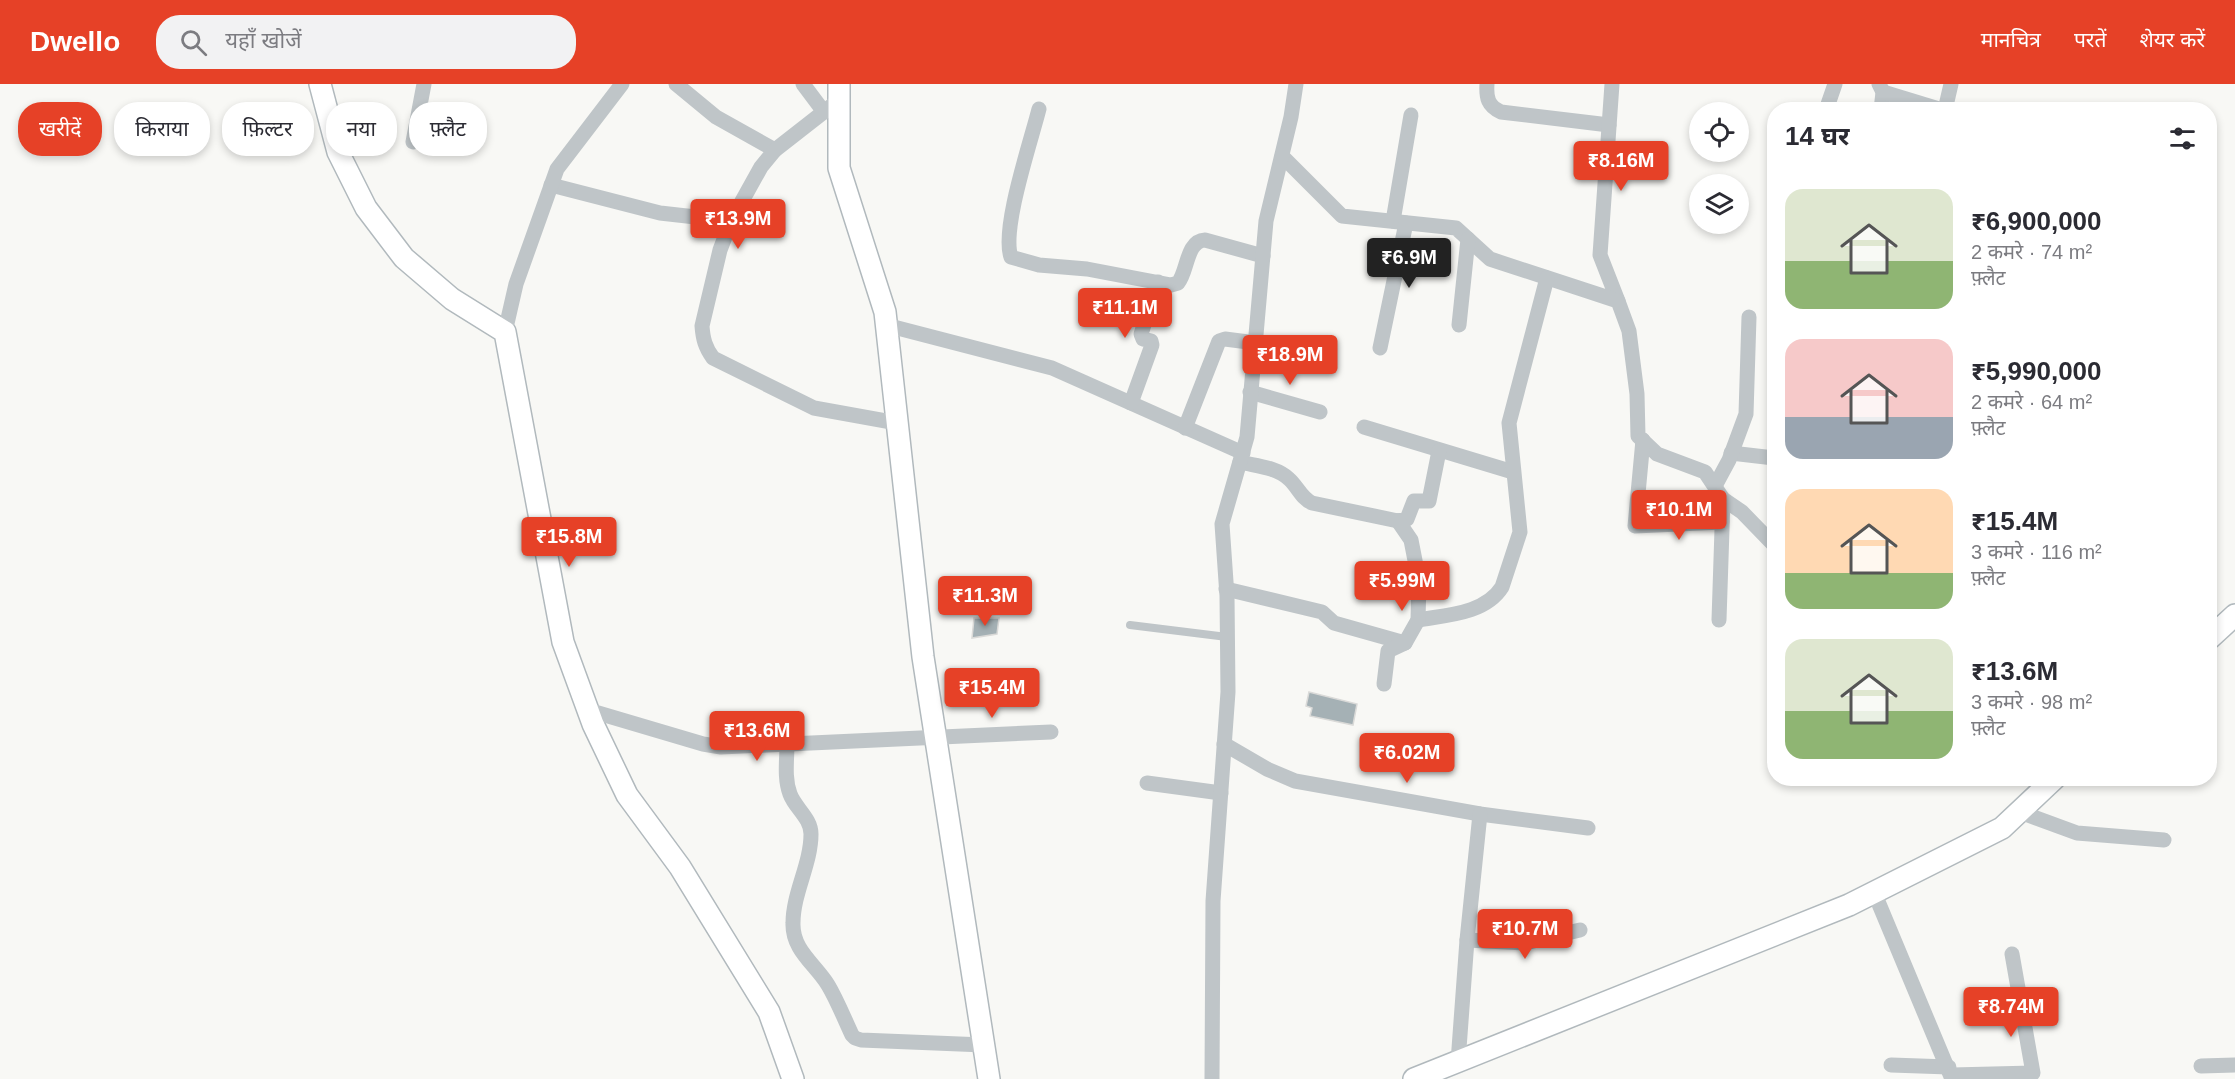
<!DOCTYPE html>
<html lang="hi">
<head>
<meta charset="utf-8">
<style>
	:root { --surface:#fff; --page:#f2f2f3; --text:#2b2b33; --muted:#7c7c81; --accent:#e64127 }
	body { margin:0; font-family:Helvetica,"Noto Sans Devanagari",sans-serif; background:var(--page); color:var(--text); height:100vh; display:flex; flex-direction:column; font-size:22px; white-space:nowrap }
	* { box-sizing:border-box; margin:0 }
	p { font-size:20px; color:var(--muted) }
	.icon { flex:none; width:33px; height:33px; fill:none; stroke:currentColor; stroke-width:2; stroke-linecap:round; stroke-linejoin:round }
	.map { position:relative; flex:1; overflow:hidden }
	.side { position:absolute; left:1767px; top:18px; width:450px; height:684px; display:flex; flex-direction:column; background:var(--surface); border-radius:24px; box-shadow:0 3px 9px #0003 }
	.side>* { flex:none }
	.hud { position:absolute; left:18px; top:18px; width:570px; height:54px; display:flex; gap:12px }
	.tools { position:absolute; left:1689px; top:18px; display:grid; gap:12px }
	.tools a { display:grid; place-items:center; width:60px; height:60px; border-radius:50%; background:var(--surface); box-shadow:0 3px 9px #0003; font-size:30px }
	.price { position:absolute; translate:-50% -51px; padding:0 14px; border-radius:6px; background:var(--accent); color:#fff; font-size:20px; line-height:39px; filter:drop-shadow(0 2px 3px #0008) }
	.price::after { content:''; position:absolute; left:50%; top:36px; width:18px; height:14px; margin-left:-9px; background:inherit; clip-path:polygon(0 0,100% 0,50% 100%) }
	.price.active { background:#222; color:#fff }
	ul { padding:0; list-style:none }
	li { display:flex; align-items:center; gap:18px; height:150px; padding:0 18px }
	li span { display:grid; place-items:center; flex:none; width:168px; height:120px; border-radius:18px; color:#555 }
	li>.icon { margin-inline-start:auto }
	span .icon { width:72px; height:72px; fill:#fffc; stroke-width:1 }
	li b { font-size:26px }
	h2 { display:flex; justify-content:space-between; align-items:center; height:72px; padding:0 18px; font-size:26px }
	.pill { padding:0 21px; border-radius:24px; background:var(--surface); box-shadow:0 3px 9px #0003; font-size:21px; line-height:54px }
	.pill.active { background:var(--accent); color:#fff }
	header { display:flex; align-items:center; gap:36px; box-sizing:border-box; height:84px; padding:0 30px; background:var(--accent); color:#fff }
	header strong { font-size:28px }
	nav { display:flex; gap:33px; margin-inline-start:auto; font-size:21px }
	.search { width:420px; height:54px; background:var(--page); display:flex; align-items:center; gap:15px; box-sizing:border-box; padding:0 21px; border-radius:24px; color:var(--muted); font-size:22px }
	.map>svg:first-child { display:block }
	.building { fill:#a5b1b5; stroke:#dadad8; stroke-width:1.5 }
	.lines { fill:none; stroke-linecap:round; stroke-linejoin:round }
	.secondary-casing { stroke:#b1b9bd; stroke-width:24 }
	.lane { stroke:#bfc5c8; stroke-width:8 }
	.street { stroke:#bfc5c8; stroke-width:15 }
	.secondary { stroke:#fff; stroke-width:21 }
</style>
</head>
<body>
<header>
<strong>Dwello</strong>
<div class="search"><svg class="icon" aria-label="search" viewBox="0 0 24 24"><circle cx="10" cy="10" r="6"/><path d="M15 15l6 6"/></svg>यहाँ खोजें</div>
<nav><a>मानचित्र</a><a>परतें</a><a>शेयर करें</a></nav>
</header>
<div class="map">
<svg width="2235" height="995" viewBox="0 0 2235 995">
	<rect width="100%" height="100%" fill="#f8f8f5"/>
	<g class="building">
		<path d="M974,534h25l-2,16 -25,4z"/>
		<path d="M1309,608l48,12 -4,21 -43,-9 2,-8 -6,-2z"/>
	</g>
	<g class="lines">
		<defs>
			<g id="secondary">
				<path d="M320,0l18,68 28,56 38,50 48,41 53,33 58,310 30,82 34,71 53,72 89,145 24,67"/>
				<path d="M839,0v84l46,144 38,345 66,422"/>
				<path d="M2210,554l25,-23"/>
				<path d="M1414,995l435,-174 153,-77 53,-50"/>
			</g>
		</defs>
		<use href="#secondary" class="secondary-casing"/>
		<path class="lane" d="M1130,541l97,12"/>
		<g class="street">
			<path d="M676,0l40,33 59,33"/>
			<path d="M803,0l21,28"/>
			<path d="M1487,0c-1,14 1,22 14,28l108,13"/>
			<path d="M1612,0l-12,171 18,46"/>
			<path d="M1879,0l4,8 -2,18"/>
			<path d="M1883,8l59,18"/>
			<path d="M839,16l-64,50 -14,17 -30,54 -11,29 -18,76c1,13 3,21 11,32l101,50 83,15"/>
			<path d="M1039,25c-8,32 -38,120 -28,148l28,8 48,4 84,16 7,-2c10,-12 8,-42 27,-43l58,16"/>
			<path d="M1826,26l9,-26"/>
			<path d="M1945,26l6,-26"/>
			<path d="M413,58l11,-58"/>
			<path d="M1282,72l60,60 114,12 34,31 128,42 11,30 8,63 1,42 19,18 48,18 18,27 19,13 32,33"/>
			<path d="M551,101l109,28 71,8"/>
			<path d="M1393,137l18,-106"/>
			<path d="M886,241l166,43 191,85"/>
			<path d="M1459,241l9,-86"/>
			<path d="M505,248l11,-48 41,-115 65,-85"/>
			<path d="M1380,264l26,-125"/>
			<path d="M1250,308l70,20"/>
			<path d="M1131,319l21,-58 -1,-4 -8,-2 -2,-5 17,-52"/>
			<path d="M1364,343l149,45"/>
			<path d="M1185,344l34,-87 6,-2 31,4"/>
			<path d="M1643,356l-8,86 87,-4"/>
			<path d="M1731,369l43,5"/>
			<path d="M1240,378c16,4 37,5 49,17 9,8 12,19 23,24l86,18 9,-2 7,-18h15l10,-50"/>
			<path d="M1715,402l14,-26 17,-46 3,-97"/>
			<path d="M1226,505l96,23 12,11 71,20"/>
			<path d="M1418,536c28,-5 67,-6 84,-33l18,-55 -11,-109 38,-145"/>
			<path d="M1719,536l4,-121"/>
			<path d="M1384,600l4,-33 17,-8 13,-23 1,-39 -8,-41 -13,-19"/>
			<path d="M588,626l115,34 18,3 330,-15"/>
			<path d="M787,660c0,16 -3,34 3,50 5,14 21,24 21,40 0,30 -18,59 -18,89 -1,27 22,41 35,62 9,15 16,33 24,50l3,3 6,2 123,5"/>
			<path d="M1224,660l43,25 28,12 185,33 108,14"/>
			<path d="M1147,699l74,10"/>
			<path d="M2020,728l57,21 87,7"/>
			<path d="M1874,808l78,187"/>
			<path d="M1467,856l58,3 55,-13"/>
			<path d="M1458,978l9,-122 13,-126"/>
			<path d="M1891,981l58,2"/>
			<path d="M2201,982l34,-1"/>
			<path d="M1952,991l81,-2 -21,-119"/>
			<path d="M1212,995l1,-178 15,-209 -1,-96 -5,-72 25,-87 19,-216 25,-104 5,-33"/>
		</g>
		<use href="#secondary" class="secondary"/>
	</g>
</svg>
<div class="tools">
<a><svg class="icon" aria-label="locate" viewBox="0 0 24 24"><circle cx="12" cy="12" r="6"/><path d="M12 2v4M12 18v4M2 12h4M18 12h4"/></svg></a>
<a><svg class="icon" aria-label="layers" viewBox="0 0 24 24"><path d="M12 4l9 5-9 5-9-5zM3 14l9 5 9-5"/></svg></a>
</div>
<b class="price" style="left:1621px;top:108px">₹8.16M</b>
<b class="price" style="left:738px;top:166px">₹13.9M</b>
<b class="price active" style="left:1409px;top:205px">₹6.9M</b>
<b class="price" style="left:1125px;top:255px">₹11.1M</b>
<b class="price" style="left:1290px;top:302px">₹18.9M</b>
<b class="price" style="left:1679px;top:457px">₹10.1M</b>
<b class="price" style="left:569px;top:484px">₹15.8M</b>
<b class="price" style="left:1402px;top:528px">₹5.99M</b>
<b class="price" style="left:985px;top:543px">₹11.3M</b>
<b class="price" style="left:992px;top:635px">₹15.4M</b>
<b class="price" style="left:757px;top:678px">₹13.6M</b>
<b class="price" style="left:1407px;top:700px">₹6.02M</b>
<b class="price" style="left:1525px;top:876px">₹10.7M</b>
<b class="price" style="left:2011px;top:954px">₹8.74M</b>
<div class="hud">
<a class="pill active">खरीदें</a>
<a class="pill">किराया</a>
<a class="pill">फ़िल्टर</a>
<a class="pill">नया</a>
<a class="pill">फ़्लैट</a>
</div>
<section class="side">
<h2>14 घर<svg class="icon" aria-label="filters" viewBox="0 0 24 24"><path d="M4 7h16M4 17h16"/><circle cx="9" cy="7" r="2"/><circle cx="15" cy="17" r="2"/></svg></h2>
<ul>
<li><span style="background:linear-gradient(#dfe7d0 60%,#8fb573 0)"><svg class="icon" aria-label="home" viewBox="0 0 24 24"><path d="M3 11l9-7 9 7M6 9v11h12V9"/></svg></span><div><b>₹6,900,000</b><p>2 कमरे · 74 m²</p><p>फ़्लैट</p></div></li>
<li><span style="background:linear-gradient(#f6c9c9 65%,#9aa5b1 0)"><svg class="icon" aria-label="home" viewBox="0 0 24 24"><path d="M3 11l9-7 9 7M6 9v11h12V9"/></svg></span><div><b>₹5,990,000</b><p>2 कमरे · 64 m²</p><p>फ़्लैट</p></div></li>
<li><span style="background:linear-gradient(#ffd9b3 70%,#8fb573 0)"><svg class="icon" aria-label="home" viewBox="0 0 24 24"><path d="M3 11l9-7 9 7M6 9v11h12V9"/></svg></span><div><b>₹15.4M</b><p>3 कमरे · 116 m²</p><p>फ़्लैट</p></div></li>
<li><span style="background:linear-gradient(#dfe7d0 60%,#8fb573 0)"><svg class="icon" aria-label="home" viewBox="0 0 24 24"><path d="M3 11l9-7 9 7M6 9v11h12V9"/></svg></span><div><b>₹13.6M</b><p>3 कमरे · 98 m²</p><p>फ़्लैट</p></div></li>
</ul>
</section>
</div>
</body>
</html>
